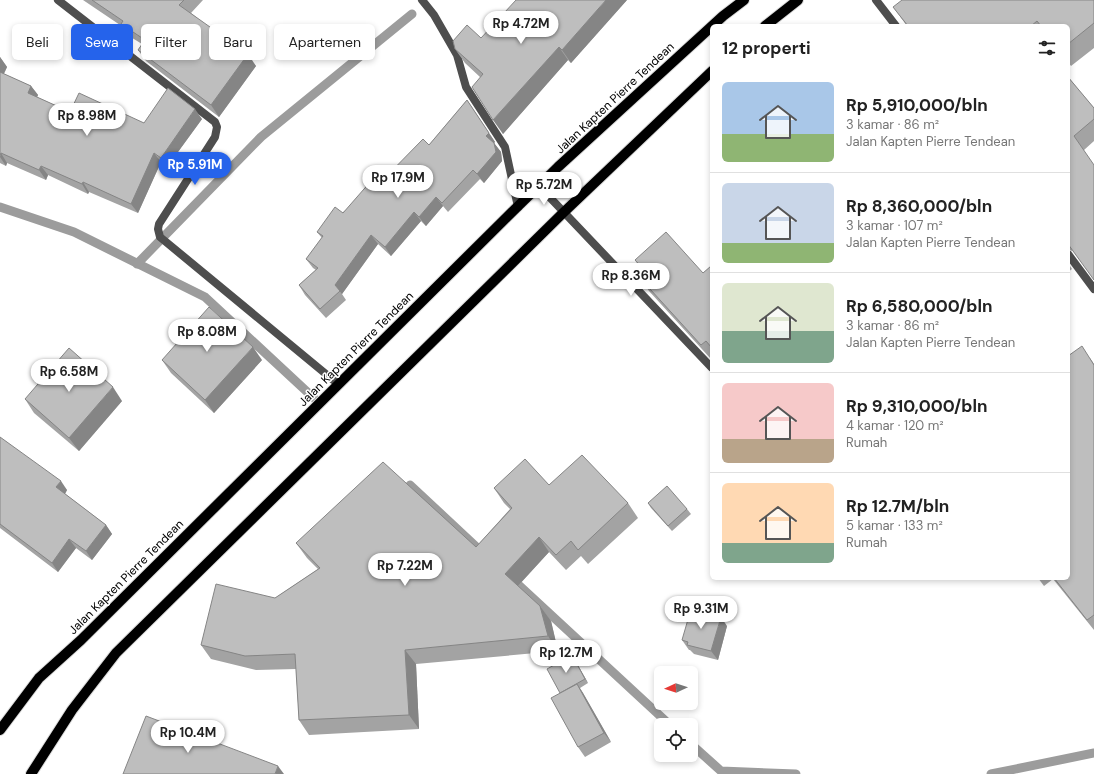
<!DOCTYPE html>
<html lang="id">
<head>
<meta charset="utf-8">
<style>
	:root { --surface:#fff; --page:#f6f6f6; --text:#222; --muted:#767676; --line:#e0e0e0; --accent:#2563eb }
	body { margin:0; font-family:"DM Sans",sans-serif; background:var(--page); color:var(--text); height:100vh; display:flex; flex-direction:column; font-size:15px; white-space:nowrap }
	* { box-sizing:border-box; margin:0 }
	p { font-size:13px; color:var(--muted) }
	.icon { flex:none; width:22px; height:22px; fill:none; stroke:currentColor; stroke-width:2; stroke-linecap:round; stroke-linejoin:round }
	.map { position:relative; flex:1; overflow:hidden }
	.sheet { position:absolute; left:710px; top:24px; width:360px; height:556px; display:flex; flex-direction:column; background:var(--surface); border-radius:6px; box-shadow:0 2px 6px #0003 }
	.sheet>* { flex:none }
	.hud { position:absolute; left:12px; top:24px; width:380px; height:36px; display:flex; gap:8px }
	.needle { width:26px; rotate:267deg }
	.fabs { position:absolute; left:654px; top:666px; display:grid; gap:8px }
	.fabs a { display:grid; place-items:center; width:44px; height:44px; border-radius:6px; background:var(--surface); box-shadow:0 2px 6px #0003; font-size:20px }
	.price { position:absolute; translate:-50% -34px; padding:0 9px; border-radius:14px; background:#fff; color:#222; font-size:13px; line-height:26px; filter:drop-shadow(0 1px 2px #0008) }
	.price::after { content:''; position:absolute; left:50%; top:24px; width:12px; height:9px; margin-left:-6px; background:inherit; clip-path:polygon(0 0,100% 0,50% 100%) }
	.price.selected { background:var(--accent); color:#fff }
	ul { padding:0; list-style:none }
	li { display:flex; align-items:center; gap:12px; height:100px; padding:0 12px }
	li+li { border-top:1px solid var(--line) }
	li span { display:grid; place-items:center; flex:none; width:112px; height:80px; border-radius:6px; color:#555 }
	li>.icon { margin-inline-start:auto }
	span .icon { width:48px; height:48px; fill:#fffc; stroke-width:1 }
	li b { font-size:17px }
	h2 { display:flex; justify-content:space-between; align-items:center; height:48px; padding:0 12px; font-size:17px }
	.pill { padding:0 14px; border-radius:6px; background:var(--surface); box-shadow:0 2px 6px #0003; font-size:14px; line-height:36px }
	.pill.selected { background:var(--accent); color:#fff }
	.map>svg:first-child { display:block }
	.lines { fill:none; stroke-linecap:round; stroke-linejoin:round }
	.stream { stroke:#9c9c9c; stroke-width:9 }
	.primary-casing { stroke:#dbdbdb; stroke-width:12 }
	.minor { stroke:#4e4e4e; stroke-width:8 }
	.primary { stroke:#000; stroke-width:10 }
	.wall { fill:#a3a3a3 }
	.shaded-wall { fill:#858585 }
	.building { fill:#bebebe; stroke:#858585 }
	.labels { text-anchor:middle; stroke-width:3; stroke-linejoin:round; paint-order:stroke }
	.street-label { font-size:12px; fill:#000; stroke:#fff }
</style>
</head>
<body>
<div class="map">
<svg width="1094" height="774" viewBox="0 0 1094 774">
	<rect width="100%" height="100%" fill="#fff"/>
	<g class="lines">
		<g class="stream">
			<path d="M0,207l74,25 131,65 112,104"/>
			<path d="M137,264l124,-127 151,-123"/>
			<path d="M410,485l75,70"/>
			<path d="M510,577l160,148"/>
			<path d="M691,744l30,27 75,3"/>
			<path d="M991,774l103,-21"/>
		</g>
		<defs>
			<g id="primary">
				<path d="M765,26l33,-26"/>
				<path d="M0,730l39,-52 42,-38 426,-423 51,-50 165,-151 21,-16"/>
				<path d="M31,774l41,-64 44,-57 448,-441 148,-141"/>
			</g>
		</defs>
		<use href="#primary" class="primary-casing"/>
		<g class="minor">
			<path d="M58,0l157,122 2,5 -2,10 -56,87 -1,5 2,8 178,147"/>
			<path d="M422,0l12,15 23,40 9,32 39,60 13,60"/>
			<path d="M876,0l20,26"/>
			<path d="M539,186l173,182"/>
			<path d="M1068,254l26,35"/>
		</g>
		<use href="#primary" class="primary"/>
	</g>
	<g class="wall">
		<path d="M83,0h120l-12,13 65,53 -37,51 -73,-56 -8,-11 4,-6 -13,-8 -6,-9z"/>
		<path d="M627,0l-56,63 -3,-3 -65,74 -23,-57 -15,-14 -10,-14 26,-11z"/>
		<path d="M1094,0v48l-23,18 -3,-4v-36h-161l-14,-19z"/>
		<path d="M0,57l7,10 -3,7 27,12 7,9 -1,2 33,15 74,11 58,-4 -35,48 -6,-5 -23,51 -49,-21 -1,2 -40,-19 -2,5 -39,-17 -1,3 -6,-3z"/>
		<path d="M1068,77l26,31v33l-10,9 -12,101 -4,-2z"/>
		<path d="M467,100l28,42 -1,1 7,9 1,9 -18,22 -4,-4 -32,33 -5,-6 -17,20 -5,-5 -30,35 -13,-12 -36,50 4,6 -20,18 -21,-23 -6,-10 17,-15 -3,-2 -7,-9 16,-21 -5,-6 60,-46 52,-41z"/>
		<path d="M635,260l68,13 9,-7v92l-1,1 -62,-68 -9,-13 4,-5z"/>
		<path d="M1068,263l4,6 -4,3z"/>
		<path d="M1090,358l4,6v266l-41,-51 -9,7 -6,-8h30z"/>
		<path d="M162,360h100l-48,53 -43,-40z"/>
		<path d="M25,399l97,2 -43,50 -45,-38z"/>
		<path d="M0,437l67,53 -2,4 41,31 6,9 -20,26 -16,-12 -18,24 -58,-44z"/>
		<path d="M549,485l79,18 10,15 -50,46 -7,-8 -15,14 -17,-18 -31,34 22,20 11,15 7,30 -142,13 3,65 -110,6 -10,-15 -3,-51 -40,1 -45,-11 -10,-14 74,-47 43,-29 -11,-11 -11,-15 180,4 34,-38 -6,-6 -10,-15z"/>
		<path d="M648,503l39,6 4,5 -19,17 -21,-23z"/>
		<path d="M727,626l-9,34 -24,-6 -4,-4h-1l-7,-10z"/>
		<path d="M572,655l3,5 13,23 -8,5 3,5 28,49 -26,15 -7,-10 -18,-54z"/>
	</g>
	<g class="shaded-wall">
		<path d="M606,0h21l-56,63 -9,-13z"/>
		<path d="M559,47l9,13 -65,74 -10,-14z"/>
		<path d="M248,54l8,12 -37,51 -8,-12z"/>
		<path d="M0,57l7,10 -6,12 -1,-2z"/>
		<path d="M31,86l7,9 -4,8 -6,-10z"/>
		<path d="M467,100l28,42 -1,1 7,9 1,9 -18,22 -7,-9z"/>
		<path d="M195,109l7,10 -35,48 -6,-9z"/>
		<path d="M1,153l6,10 -1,3 -6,-9z"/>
		<path d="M154,153l7,9 -23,51 -7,-9z"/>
		<path d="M41,166l7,9 -2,5 -7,-10z"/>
		<path d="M83,182l6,10 -1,2 -6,-10z"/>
		<path d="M436,197l7,9 -17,20 -7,-9z"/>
		<path d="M414,212l7,9 -30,35 -6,-9z"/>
		<path d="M371,235l7,9 -36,50 -7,-9z"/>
		<path d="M253,347l9,13 -48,53 -9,-13z"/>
		<path d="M113,387l9,14 -43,50 -10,-13z"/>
		<path d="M61,481l6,9 -4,7 -7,-10z"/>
		<path d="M106,525l6,9 -20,26 -6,-9z"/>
		<path d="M539,537l10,15 -34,37 -10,-15z"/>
		<path d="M69,539l7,9 -18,24 -6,-9z"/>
		<path d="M540,606l11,15 7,30 -10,-15z"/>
		<path d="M721,617l6,9 -9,34 -7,-9z"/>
		<path d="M405,650l11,14 3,65 -10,-14z"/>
		<path d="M572,655l3,5 13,23 -3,-4z"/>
		<path d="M577,684l6,9 28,49 -7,-9z"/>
		<path d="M278,766l6,8h-9z"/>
	</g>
	<g class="building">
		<path d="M92,0h92l-5,5 69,49 -37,51 -73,-55 7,-10 -24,-16 2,-3z"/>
		<path d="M516,0h90l-44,50 -3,-3 -66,73 -21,-33 11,-13 -28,-25 -2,-8 14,-16 14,13z"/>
		<path d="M902,0h192v23l-26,21v-18h-27l-4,-5 -6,5h-123l-15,-19z"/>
		<path d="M0,72l31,14 -3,7 42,19 9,-19 65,30 24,-35 27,21 -34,49 -7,-5 -23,51 -48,-22 -1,2 -41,-18 -2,4 -38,-17 -1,2z"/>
		<path d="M1068,77l26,31v11l-20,17 20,29v115l-26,-36z"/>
		<path d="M467,100l22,33 -3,3 8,7 2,9 -19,22 -4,-4 -31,33 -6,-6 -17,20 -5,-5 -29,35 -14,-12 -36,50 5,6 -20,18 -21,-24 19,-17 -12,-9 17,-23 -6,-4 18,-25 8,6 28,-32 6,5 46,-47 6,6z"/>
		<path d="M666,232l37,41 8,-7h1v82l-6,-7 -5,4 -61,-67 6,-6 -11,-12z"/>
		<path d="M209,307l44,40 -48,53 -43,-40z"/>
		<path d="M1082,346l12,19v250l-7,5 -33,-42h14v-222z"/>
		<path d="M69,348l44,39 -44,51 -44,-39z"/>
		<path d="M0,437l61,44 -5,6 50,38 -20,26 -17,-12 -17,24 -52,-39z"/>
		<path d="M582,455l46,48 -50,47 -7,-9 -15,14 -17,-18 -34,37 35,32 8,30 -143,14 4,65 -110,5 -4,-66 -50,2 -44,-11 15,-61 59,14 45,-30 -24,-25 87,-81 93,85 36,-39 -18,-20 31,-29 24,26z"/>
		<path d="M667,486l20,23 -19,17 -20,-23z"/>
		<path d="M691,609l30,8 -10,34 -24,-6 1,-3 -6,-2z"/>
		<path d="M572,655l13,24 -25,14 -13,-24z"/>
		<path d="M577,684l27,49 -26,14 -27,-49z"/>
		<path d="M146,716l132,50 -3,8h-152z"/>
	</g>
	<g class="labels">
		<g class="street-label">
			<text transform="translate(615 98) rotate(-43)" y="4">Jalan Kapten Pierre Tendean</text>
			<text transform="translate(356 349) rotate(-45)" y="4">Jalan Kapten Pierre Tendean</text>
			<text transform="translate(126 577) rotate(-45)" y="4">Jalan Kapten Pierre Tendean</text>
		</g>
	</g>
</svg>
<div class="fabs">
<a><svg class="needle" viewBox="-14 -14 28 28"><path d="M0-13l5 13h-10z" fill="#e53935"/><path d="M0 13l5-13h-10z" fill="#767676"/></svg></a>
<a><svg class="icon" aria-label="locate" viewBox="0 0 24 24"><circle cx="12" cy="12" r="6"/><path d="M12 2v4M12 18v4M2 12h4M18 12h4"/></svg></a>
</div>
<b class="price" style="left:521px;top:45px">Rp 4.72M</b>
<b class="price" style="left:87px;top:137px">Rp 8.98M</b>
<b class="price selected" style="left:195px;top:186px">Rp 5.91M</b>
<b class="price" style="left:398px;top:199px">Rp 17.9M</b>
<b class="price" style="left:544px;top:206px">Rp 5.72M</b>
<b class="price" style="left:631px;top:297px">Rp 8.36M</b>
<b class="price" style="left:207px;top:353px">Rp 8.08M</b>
<b class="price" style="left:69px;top:393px">Rp 6.58M</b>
<b class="price" style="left:405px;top:587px">Rp 7.22M</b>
<b class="price" style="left:701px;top:630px">Rp 9.31M</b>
<b class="price" style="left:566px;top:674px">Rp 12.7M</b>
<b class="price" style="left:188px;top:754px">Rp 10.4M</b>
<div class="hud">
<a class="pill">Beli</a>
<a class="pill selected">Sewa</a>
<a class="pill">Filter</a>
<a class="pill">Baru</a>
<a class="pill">Apartemen</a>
</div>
<section class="sheet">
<h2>12 properti<svg class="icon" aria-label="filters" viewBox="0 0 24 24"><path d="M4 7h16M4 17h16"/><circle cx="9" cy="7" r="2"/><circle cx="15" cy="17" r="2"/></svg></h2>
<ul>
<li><span style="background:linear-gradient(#a9c7e8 65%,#8fb573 0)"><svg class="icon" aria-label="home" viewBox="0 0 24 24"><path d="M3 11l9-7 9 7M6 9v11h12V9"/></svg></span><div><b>Rp 5,910,000/bln</b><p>3 kamar · 86 m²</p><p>Jalan Kapten Pierre Tendean</p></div></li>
<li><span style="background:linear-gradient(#c9d6e8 75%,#8fb573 0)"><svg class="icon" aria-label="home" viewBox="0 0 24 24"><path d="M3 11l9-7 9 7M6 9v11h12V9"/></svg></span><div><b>Rp 8,360,000/bln</b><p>3 kamar · 107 m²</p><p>Jalan Kapten Pierre Tendean</p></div></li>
<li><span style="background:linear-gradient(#dfe7d0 60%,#7fa58c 0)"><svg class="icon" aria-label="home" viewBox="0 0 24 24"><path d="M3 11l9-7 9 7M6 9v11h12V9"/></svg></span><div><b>Rp 6,580,000/bln</b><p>3 kamar · 86 m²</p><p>Jalan Kapten Pierre Tendean</p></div></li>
<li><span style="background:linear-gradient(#f6c9c9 70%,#b9a48a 0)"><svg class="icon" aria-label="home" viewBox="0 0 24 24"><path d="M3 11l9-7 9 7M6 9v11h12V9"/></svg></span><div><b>Rp 9,310,000/bln</b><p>4 kamar · 120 m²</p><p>Rumah</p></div></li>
<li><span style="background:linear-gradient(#ffd9b3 75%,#7fa58c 0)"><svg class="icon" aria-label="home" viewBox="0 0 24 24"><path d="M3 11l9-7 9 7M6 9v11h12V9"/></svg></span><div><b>Rp 12.7M/bln</b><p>5 kamar · 133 m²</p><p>Rumah</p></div></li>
</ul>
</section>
</div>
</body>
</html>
